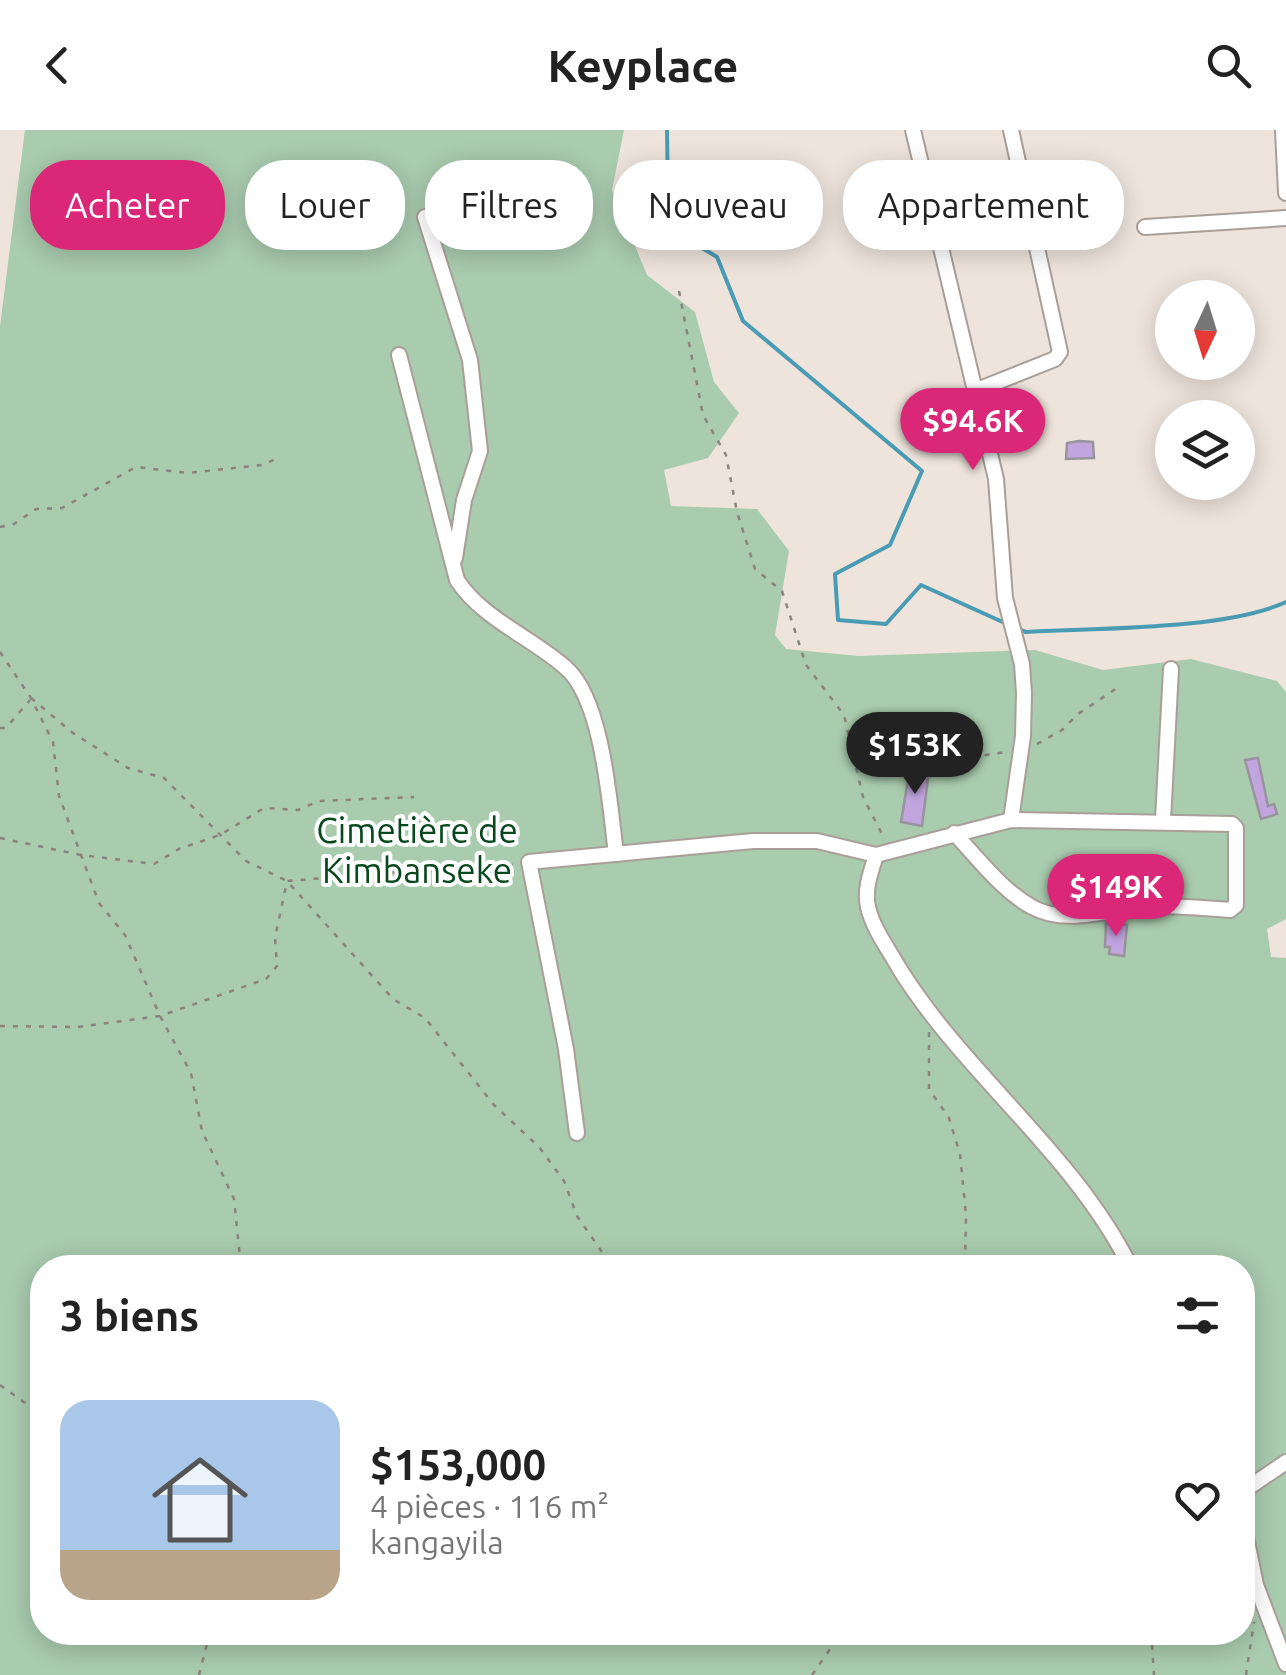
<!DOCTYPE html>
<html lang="fr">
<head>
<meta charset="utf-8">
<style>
	:root { --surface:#fff; --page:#f6f6f6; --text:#222; --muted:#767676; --accent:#db2777 }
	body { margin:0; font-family:Ubuntu,sans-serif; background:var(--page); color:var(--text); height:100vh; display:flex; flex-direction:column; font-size:38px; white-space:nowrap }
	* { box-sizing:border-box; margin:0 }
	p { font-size:32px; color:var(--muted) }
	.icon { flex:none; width:55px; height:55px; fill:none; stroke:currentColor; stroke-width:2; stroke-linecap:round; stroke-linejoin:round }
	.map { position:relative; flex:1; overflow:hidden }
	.drawer { position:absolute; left:30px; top:1125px; width:1225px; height:390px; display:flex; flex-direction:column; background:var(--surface); border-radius:40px; box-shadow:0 5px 25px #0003 }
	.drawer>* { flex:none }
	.top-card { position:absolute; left:30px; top:30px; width:1228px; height:90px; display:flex; gap:20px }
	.needle { width:65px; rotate:184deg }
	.tools { position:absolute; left:1155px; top:150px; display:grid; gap:20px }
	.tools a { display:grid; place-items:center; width:100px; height:100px; border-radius:50%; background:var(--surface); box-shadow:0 5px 25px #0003; font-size:50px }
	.price { position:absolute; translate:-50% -85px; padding:0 22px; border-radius:35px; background:var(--accent); color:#fff; font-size:32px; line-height:65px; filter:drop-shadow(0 2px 5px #0008) }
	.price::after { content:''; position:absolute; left:50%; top:60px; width:30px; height:22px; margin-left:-15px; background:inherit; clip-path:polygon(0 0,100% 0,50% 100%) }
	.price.active { background:#222; color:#fff }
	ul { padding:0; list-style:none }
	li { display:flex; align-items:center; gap:30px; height:250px; padding:0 30px }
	li span { display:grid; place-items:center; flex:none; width:280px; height:200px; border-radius:30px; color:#555 }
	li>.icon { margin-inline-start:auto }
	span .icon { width:120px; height:120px; fill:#fffc; stroke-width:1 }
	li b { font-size:42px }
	h2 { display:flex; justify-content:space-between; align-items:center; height:120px; padding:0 30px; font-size:42px }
	.pill { padding:0 35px; border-radius:40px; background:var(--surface); box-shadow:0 5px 25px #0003; font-size:35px; line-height:90px }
	.pill.active { background:var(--accent); color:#fff }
	header { display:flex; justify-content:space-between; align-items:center; height:130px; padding:0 30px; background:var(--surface); font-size:45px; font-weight:600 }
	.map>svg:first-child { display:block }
	.green { fill:#a9cbae; fill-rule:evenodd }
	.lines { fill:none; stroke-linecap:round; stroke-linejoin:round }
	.stream { stroke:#4a9cb5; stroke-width:4 }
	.building { fill:#c1a5df; stroke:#98939d; stroke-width:2.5 }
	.street-casing { stroke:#a99f98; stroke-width:18 }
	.path { stroke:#8b837e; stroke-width:2.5; stroke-dasharray:5 8; stroke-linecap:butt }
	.street { stroke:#fff; stroke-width:14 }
	.labels { text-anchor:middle; stroke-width:8; stroke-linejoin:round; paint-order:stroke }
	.park-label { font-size:35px; fill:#08481d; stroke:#fff }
</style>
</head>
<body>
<header><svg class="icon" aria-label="back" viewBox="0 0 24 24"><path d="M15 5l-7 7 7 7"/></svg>Keyplace<svg class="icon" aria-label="search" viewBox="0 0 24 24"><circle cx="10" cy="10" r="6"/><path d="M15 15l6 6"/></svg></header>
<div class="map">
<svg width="1286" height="1545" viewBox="0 0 1286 1545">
	<rect width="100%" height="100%" fill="#eee4dc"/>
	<path class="green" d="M25,0h599l-12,60 35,85 48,37 19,70 25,31 -31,45 -44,12 7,36 86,3 32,42 -14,84 11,14 72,7 177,-6 68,20 88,-11 86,22 9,11v227l-19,10 4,28 15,1v717h-1286v-1349zM42,1138h1200v364h-1200z"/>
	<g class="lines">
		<g class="stream">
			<path d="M667,0l1,68 14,38 35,21 26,64 179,150 -32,74 -55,29 3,46 48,4 35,-39 86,39"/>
			<path d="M1015,498l11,4c71,-4 199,-2 260,-30"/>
		</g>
	</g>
	<g class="building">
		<path d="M986,72l8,21 4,-2 5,11 -20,6 -12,-30z"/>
		<path d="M1079,311l14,1 1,16 -28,1 1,-16z"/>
		<path d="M1258,628l10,48 6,-2 3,10 -16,5 -16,-59z"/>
		<path d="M910,638l19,2 -7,56 -21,-4z"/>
		<path d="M1106,793l21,2 -3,31 -15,-2 1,-7h-5z"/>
	</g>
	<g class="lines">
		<defs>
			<g id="street">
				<path d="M913,0l83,349 9,119 17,66 2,29 -1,43 -12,84"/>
				<path d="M1283,0l3,63"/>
				<path d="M930,74l89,-24"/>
				<path d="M425,87l45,143 10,91 -16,49 -9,58"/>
				<path d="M1145,97l141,-9"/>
				<path d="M399,225l58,225c25,39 76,58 109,88 37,32 44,139 50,186"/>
				<path d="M977,260l78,-31 5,-7 -49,-222"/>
				<path d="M1163,690l8,-151"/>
				<path d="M876,725c-5,17 -12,34 -8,52 5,22 20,41 31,61 67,108 175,185 232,300"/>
				<path d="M577,1003l-11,-84 -37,-187 224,-21h64l59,14 135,-35 221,4 4,4v77l-6,5c-25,-2 -51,-4 -77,-4 -37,1 -86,21 -121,1 -31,-17 -54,-49 -78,-74"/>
				<path d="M1242,1362l44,-30"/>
				<path d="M1242,1387l14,68 30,79"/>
			</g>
		</defs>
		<use href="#street" class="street-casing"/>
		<g class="path">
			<path d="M679,161l24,124 23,40 11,57 18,57 27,22 24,74 38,50 19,82 22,43"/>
			<path d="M0,397l14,-3 22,-15 26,-1 74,-41 52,6 74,-8 16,-7"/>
			<path d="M0,522l31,46 22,44 6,54 40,107 26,32 35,81 31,57 11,58 32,68 7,69"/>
			<path d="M31,568l42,35 55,35 36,10 82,83 41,20 106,118 32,19 69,87 45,42 25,34 13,35 36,52"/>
			<path d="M0,598h6l24,-28"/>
			<path d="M1037,614l25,-14 16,-16 39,-26"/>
			<path d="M855,630h100l51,-8"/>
			<path d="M0,708l81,17 73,9 25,-15 41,-14 44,-27 34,2 21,-9 95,-4"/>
			<path d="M0,896l78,1 82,-11 106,-37 11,-13 -2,-28 12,-57 124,-10h59l47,-7"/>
			<path d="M929,902v57l20,29 11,36 6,61 -1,53"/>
			<path d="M0,1255l42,30"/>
			<path d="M1151,1502l3,43"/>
			<path d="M199,1545l11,-43"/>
			<path d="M812,1545l30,-43"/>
			<path d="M1246,1545l8,-53"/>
		</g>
		<use href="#street" class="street"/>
	</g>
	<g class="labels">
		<g class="park-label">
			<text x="417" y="713">Cimetière de<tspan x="417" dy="40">Kimbanseke</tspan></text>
		</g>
	</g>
</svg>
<div class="tools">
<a><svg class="needle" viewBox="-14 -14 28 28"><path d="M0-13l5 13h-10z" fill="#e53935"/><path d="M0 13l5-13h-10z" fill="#767676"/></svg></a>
<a><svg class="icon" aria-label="layers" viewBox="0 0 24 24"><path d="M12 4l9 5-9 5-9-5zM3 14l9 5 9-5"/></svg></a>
</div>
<b class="price" style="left:973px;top:343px">$94.6K</b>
<b class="price active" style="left:915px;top:667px">$153K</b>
<b class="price" style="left:1116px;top:809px">$149K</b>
<div class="top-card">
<a class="pill active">Acheter</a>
<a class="pill">Louer</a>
<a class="pill">Filtres</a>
<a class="pill">Nouveau</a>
<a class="pill">Appartement</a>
</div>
<section class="drawer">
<h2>3 biens<svg class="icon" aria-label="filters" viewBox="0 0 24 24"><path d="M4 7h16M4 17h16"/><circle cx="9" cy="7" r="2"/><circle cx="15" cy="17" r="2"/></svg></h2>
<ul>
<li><span style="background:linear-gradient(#a9c7e8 75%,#b9a48a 0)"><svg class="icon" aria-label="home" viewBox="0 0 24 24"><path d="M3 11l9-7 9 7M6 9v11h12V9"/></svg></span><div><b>$153,000</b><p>4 pièces · 116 m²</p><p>kangayila</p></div><svg class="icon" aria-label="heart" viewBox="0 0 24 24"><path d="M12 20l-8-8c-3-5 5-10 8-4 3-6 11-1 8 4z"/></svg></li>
</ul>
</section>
</div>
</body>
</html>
